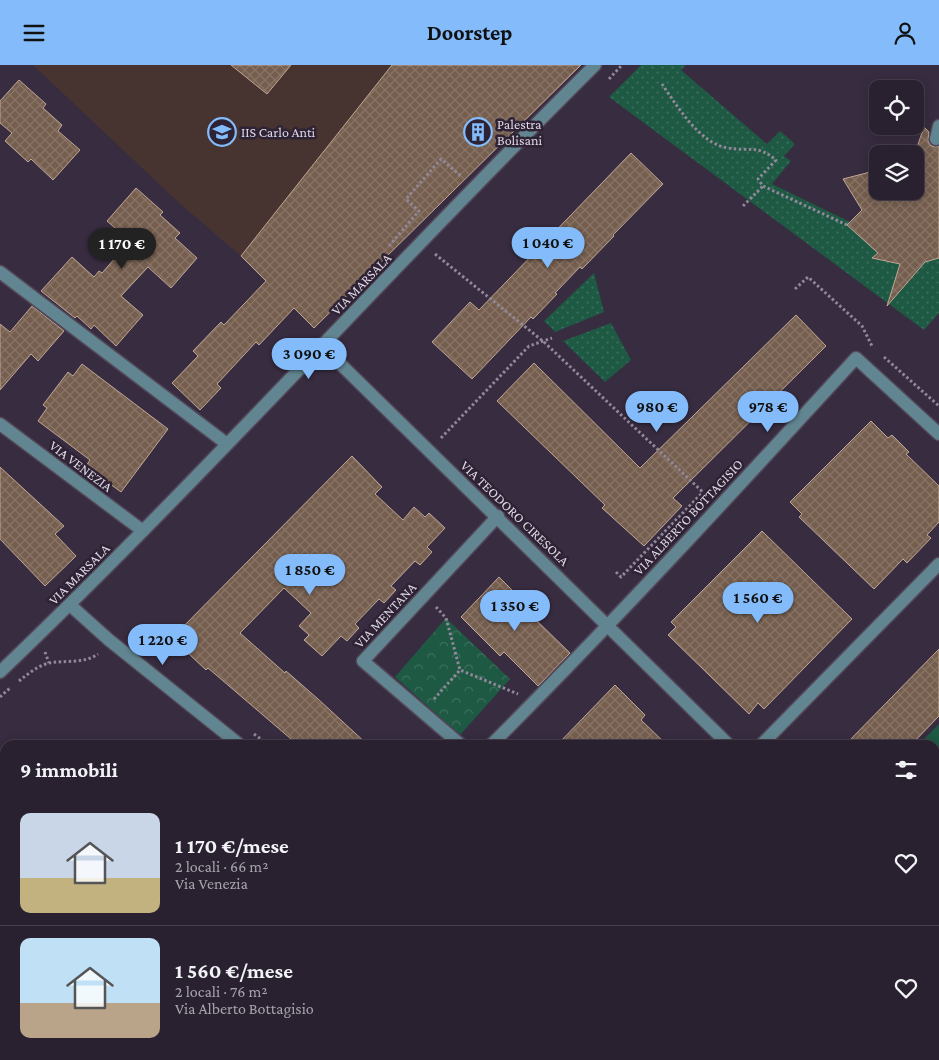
<!DOCTYPE html>
<html lang="it">
<head>
<meta charset="utf-8">
<style>
	:root { --surface:#2a2130; --page:#362e3c; --text:#f1f3f6; --muted:#a5a3ab; --line:#463e4c; --accent:#84bcfb }
	body { margin:0; font-family:"Crimson Pro",serif; background:var(--page); color:var(--text); height:100vh; display:flex; flex-direction:column; font-size:19px; white-space:nowrap }
	* { box-sizing:border-box; margin:0 }
	p { font-size:16px; color:var(--muted) }
	.icon { flex:none; width:28px; height:28px; fill:none; stroke:currentColor; stroke-width:2; stroke-linecap:round; stroke-linejoin:round }
	.map { position:relative; flex:1; overflow:hidden }
	.drawer { position:absolute; left:0px; top:675px; width:940px; height:320px; display:flex; flex-direction:column; background:var(--surface); border-radius:15px 15px 0 0; box-shadow:0 2px 12px #0003,0 0 0 1px var(--line) }
	.drawer>* { flex:none }
	.controls { position:absolute; left:869px; top:15px; display:grid; gap:10px }
	.controls a { display:grid; place-items:center; width:55px; height:55px; border-radius:10px; background:var(--surface); box-shadow:0 2px 12px #0003,0 0 0 1px var(--line); font-size:25px }
	.price { position:absolute; translate:-50% -42px; padding:0 11px; border-radius:18px; background:var(--accent); color:#111; font-size:16px; line-height:32px; filter:drop-shadow(0 1px 2px #0008) }
	.price::after { content:''; position:absolute; left:50%; top:30px; width:15px; height:11px; margin-left:-8px; background:inherit; clip-path:polygon(0 0,100% 0,50% 100%) }
	.price.on { background:#222; color:#fff }
	ul { padding:0; list-style:none }
	li { display:flex; align-items:center; gap:15px; height:125px; padding:0 20px }
	li+li { border-top:1px solid var(--line) }
	li span { display:grid; place-items:center; flex:none; width:140px; height:100px; border-radius:10px; color:#555 }
	li>.icon { margin-inline-start:auto }
	span .icon { width:60px; height:60px; fill:#fffc; stroke-width:1 }
	li b { font-size:21px }
	h2 { display:flex; justify-content:space-between; align-items:center; height:60px; padding:0 20px; font-size:21px }
	header { display:flex; justify-content:space-between; align-items:center; height:65px; padding:0 20px; background:var(--accent); color:#111; font-size:22px; font-weight:700 }
	.map>svg:first-child { display:block }
	.education { fill:#47332f }
	.park { fill:url(#park-crowns) }
	.garden { fill:url(#garden-dots) }
	.building { fill:url(#building-cross-hatch); stroke:#c0a694 }
	.lines { fill:none; stroke-linecap:round; stroke-linejoin:round }
	.minor-casing { stroke:#53475a; stroke-width:15 }
	.major-casing { stroke:#53475a; stroke-width:15 }
	.path { stroke:#928899; stroke-width:3; stroke-dasharray:2.5 2.5; stroke-linecap:butt }
	.minor { stroke:#628691; stroke-width:12 }
	.major { stroke:#8fdaf1; stroke-width:12 }
	.labels { text-anchor:middle; stroke-width:5; stroke-linejoin:round; paint-order:stroke }
	.poi-label { font-size:14px; fill:#dfd7e5; stroke:#2e2235; text-anchor:start }
	.street-label { font-size:14px; fill:#dfd7e5; stroke:#2e2235 }
</style>
</head>
<body>
<header><svg class="icon" aria-label="menu" viewBox="0 0 24 24"><path d="M4 6h16M4 12h16M4 18h16"/></svg>Doorstep<svg class="icon" aria-label="person" viewBox="0 0 24 24"><circle cx="12" cy="8" r="4"/><path d="M4 21q1-7 8-7t8 7"/></svg></header>
<div class="map">
<svg width="939" height="995" viewBox="0 0 939 995">
	<defs>
		<pattern id="park-crowns" width="20" height="18" patternUnits="userSpaceOnUse" patternTransform="scale(1.25)"><rect width="20" height="18" fill="#1d5943"/><path d="M2 6a3 3 0 1 1 6 0M12 15a3 3 0 1 1 6 0" fill="none" stroke="#3d705e"/></pattern>
		<pattern id="garden-dots" width="8" height="8" patternUnits="userSpaceOnUse" patternTransform="scale(1.25)"><rect width="8" height="8" fill="#1d5943"/><path d="M2 2h.1M6 6h.1" fill="none" stroke="#3d705e" stroke-width="1.8" stroke-linecap="round"/></pattern>
		<pattern id="building-cross-hatch" width="8" height="8" patternUnits="userSpaceOnUse" patternTransform="scale(1.25)"><rect width="8" height="8" fill="#755e4e"/><path d="M0 0l8 8M0 8l8-8" fill="none" stroke="#887467"/></pattern>
	</defs>
	<rect width="100%" height="100%" fill="#382c40"/>
	<path class="education" d="M33,0h548l-101,99 -99,-85 -140,177 -63,-54z"/>
	<g class="park">
		<path d="M446,553l64,61 -50,56 -65,-58z"/>
		<path d="M939,659v56l-4,3v-38h-17z"/>
	</g>
	<g class="garden">
		<path d="M641,0h45l-5,5 86,74 13,-13 15,13 -11,12 7,5 -19,23 78,38 37,-31h28l24,-42v164l-15,17 -315,-233z"/>
		<path d="M594,208l10,39 -49,20 -11,-11z"/>
		<path d="M611,258l20,37 -26,22 -42,-41z"/>
	</g>
	<g class="building">
		<path d="M231,0h60l-24,29z"/>
		<path d="M392,0h189l-267,263 -20,-20 -35,37 -3,-3 -39,42 4,4 -21,22 -28,-27 26,-27 -5,-5 28,-29 3,3 42,-44 -25,-25z"/>
		<path d="M19,15l27,24 -3,4 19,17 -4,6 22,19 -27,30 -22,-21 -3,3 -23,-21 7,-8 -12,-10v-22z"/>
		<path d="M924,62l5,5 -1,9 2,4 5,2 4,-1v112l-14,4 -38,44 13,-42 -28,-6 6,-5 -31,-28 15,-15 -19,-31 35,-9v29l6,-8h31v-38z"/>
		<path d="M631,88l32,31 -50,51 1,1 -32,33 -2,-2 -25,26 2,1 -24,25 -2,-2 -59,62 -40,-37 38,-40 9,8z"/>
		<path d="M136,123l27,24 -3,3 20,18 -5,5 22,20 -26,30 -23,-21 -27,29 22,19 -27,31 -22,-21 -3,4 -14,-13 -2,2 -34,-27 31,-34 22,20 5,-6 3,2 28,-32 -23,-20z"/>
		<path d="M32,241l32,25 -26,30 -7,-7 -31,36v-66l10,8z"/>
		<path d="M796,250l30,31 -153,152 9,8 -38,40 -42,-38 3,-3 -108,-104 37,-38 106,105z"/>
		<path d="M82,299l86,65 -47,63 -35,-26 4,-6 -52,-39 9,-13 -4,-3 25,-33 5,4z"/>
		<path d="M871,356l17,17 4,-3 17,17 -3,2 33,32v36l-12,13 4,3 -24,25 -4,-4 -29,30 -75,-72 3,-3 -12,-12z"/>
		<path d="M352,391l30,31 -7,7 28,26 11,-13 11,10 4,-4 16,15 -18,19 5,5 -12,13 -5,-4 -24,25 5,4 -12,13 -5,-4 -24,25 4,4 -12,13 -6,-5 -19,20 -18,-16 5,-5 -10,-9 12,-13 -27,-25 -44,45 45,40 1,-2 32,28 50,46h-70l-90,-77 -2,2 -34,-32z"/>
		<path d="M0,402l64,59 -9,8 21,22 -31,30 -45,-47z"/>
		<path d="M762,466l90,88 -88,90 -6,-6 -9,11 -81,-79 8,-8 -5,-5z"/>
		<path d="M499,512l38,38 -3,3 36,35 -32,33 -34,-34 -4,4 -39,-39z"/>
		<path d="M939,584v67l-28,29h-66z"/>
		<path d="M615,620l30,30 -4,5 26,25h-110z"/>
	</g>
	<g class="lines">
		<defs>
			<g id="minor">
				<path d="M936,74l3,-13"/>
				<path d="M0,207l227,172"/>
				<path d="M322,281l407,399"/>
				<path d="M0,359l143,107"/>
				<path d="M70,540l39,35 131,105"/>
				<path d="M0,607c205,-196 394,-408 595,-607"/>
				<path d="M461,680l-98,-84 135,-145"/>
				<path d="M491,680c125,-125 245,-256 365,-387l83,76"/>
				<path d="M761,680l178,-181"/>
			</g>
			<g id="major">
				<path d="M935,790l4,-1"/>
				<path d="M38,995l23,-5"/>
			</g>
		</defs>
		<use href="#minor" class="minor-casing"/>
		<use href="#major" class="major-casing"/>
		<g class="path">
			<path d="M609,14l13,-14"/>
			<path d="M662,19c15,22 38,60 66,64 22,4 29,-4 48,12l-18,19 5,7 84,39"/>
			<path d="M743,141l20,-20"/>
			<path d="M389,181l30,-35 -13,-12 35,-40 20,17"/>
			<path d="M435,189l109,88 163,154"/>
			<path d="M795,224l13,-12 54,49 10,20"/>
			<path d="M884,292l55,49"/>
			<path d="M441,373l88,-92 23,-8"/>
			<path d="M616,507l5,5 82,-85"/>
			<path d="M436,542l10,11 14,52 58,24"/>
			<path d="M45,587l4,11"/>
			<path d="M19,616c9,-7 18,-15 30,-18 16,-3 35,1 49,-9"/>
			<path d="M0,632l10,-9"/>
			<path d="M434,634l26,-29"/>
			<path d="M254,669l15,11"/>
			<path d="M935,724l4,-2"/>
			<path d="M935,756l4,-1"/>
		</g>
		<use href="#minor" class="minor"/>
		<use href="#major" class="major"/>
	</g>
	<defs>
		<symbol id="school-ring" viewBox="-11 -11 22 22"><circle r="9.5" fill="#2e2235" stroke="#84bcfb" stroke-width="1.5"/><path d="M0-5L7-2L0 1L-7-2ZM-4 1L0 2.5L4 1V4Q0 6-4 4Z" fill="#84bcfb"/></symbol>
		<symbol id="building-ring" viewBox="-11 -11 22 22"><circle r="9.5" fill="#2e2235" stroke="#84bcfb" stroke-width="1.5"/><path d="M-4-6H4V6H1V3H-1V6H-4ZM-2.5-4.3h1.7v1.8h-1.7ZM.8-4.3h1.7v1.8H.8ZM-2.5-1h1.7V.8h-1.7ZM.8-1h1.7V.8H.8Z" fill="#84bcfb"/></symbol>
	</defs>
	<g fill-rule="evenodd">
		<use href="#school-ring" x="206" y="51" width="32" height="32"/>
		<use href="#building-ring" x="462" y="51" width="32" height="32"/>
	</g>
	<g class="labels">
		<g class="poi-label">
			<text x="497" y="64">Palestra<tspan x="497" dy="16">Bolisani</tspan></text>
			<text x="241" y="72">IIS Carlo Anti</text>
		</g>
		<g class="street-label">
			<text transform="translate(361 219) rotate(-46)" y="5">VIA MARSALA</text>
			<text transform="translate(81 401) rotate(37)" y="5">VIA VENEZIA</text>
			<text transform="translate(515 448) rotate(44)" y="5">VIA TEODORO CIRESOLA</text>
			<text transform="translate(688 452) rotate(-47)" y="5">VIA ALBERTO BOTTAGISIO</text>
			<text transform="translate(79 509) rotate(-45)" y="5">VIA MARSALA</text>
			<text transform="translate(385 550) rotate(-47)" y="5">VIA MENTANA</text>
		</g>
	</g>
</svg>
<div class="controls">
<a><svg class="icon" aria-label="locate" viewBox="0 0 24 24"><circle cx="12" cy="12" r="6"/><path d="M12 2v4M12 18v4M2 12h4M18 12h4"/></svg></a>
<a><svg class="icon" aria-label="layers" viewBox="0 0 24 24"><path d="M12 4l9 5-9 5-9-5zM3 14l9 5 9-5"/></svg></a>
</div>
<b class="price" style="left:548px;top:204px">1 040 €</b>
<b class="price on" style="left:122px;top:205px">1 170 €</b>
<b class="price" style="left:309px;top:315px">3 090 €</b>
<b class="price" style="left:657px;top:368px">980 €</b>
<b class="price" style="left:768px;top:368px">978 €</b>
<b class="price" style="left:310px;top:531px">1 850 €</b>
<b class="price" style="left:758px;top:559px">1 560 €</b>
<b class="price" style="left:515px;top:567px">1 350 €</b>
<b class="price" style="left:163px;top:601px">1 220 €</b>
<section class="drawer">
<h2>9 immobili<svg class="icon" aria-label="filters" viewBox="0 0 24 24"><path d="M4 7h16M4 17h16"/><circle cx="9" cy="7" r="2"/><circle cx="15" cy="17" r="2"/></svg></h2>
<ul>
<li><span style="background:linear-gradient(#c9d6e8 65%,#c2b280 0)"><svg class="icon" aria-label="home" viewBox="0 0 24 24"><path d="M3 11l9-7 9 7M6 9v11h12V9"/></svg></span><div><b>1 170 €/mese</b><p>2 locali · 66 m²</p><p>Via Venezia</p></div><svg class="icon" aria-label="heart" viewBox="0 0 24 24"><path d="M12 20l-8-8c-3-5 5-10 8-4 3-6 11-1 8 4z"/></svg></li>
<li><span style="background:linear-gradient(#bfe0f5 65%,#b9a48a 0)"><svg class="icon" aria-label="home" viewBox="0 0 24 24"><path d="M3 11l9-7 9 7M6 9v11h12V9"/></svg></span><div><b>1 560 €/mese</b><p>2 locali · 76 m²</p><p>Via Alberto Bottagisio</p></div><svg class="icon" aria-label="heart" viewBox="0 0 24 24"><path d="M12 20l-8-8c-3-5 5-10 8-4 3-6 11-1 8 4z"/></svg></li>
</ul>
</section>
</div>
</body>
</html>
